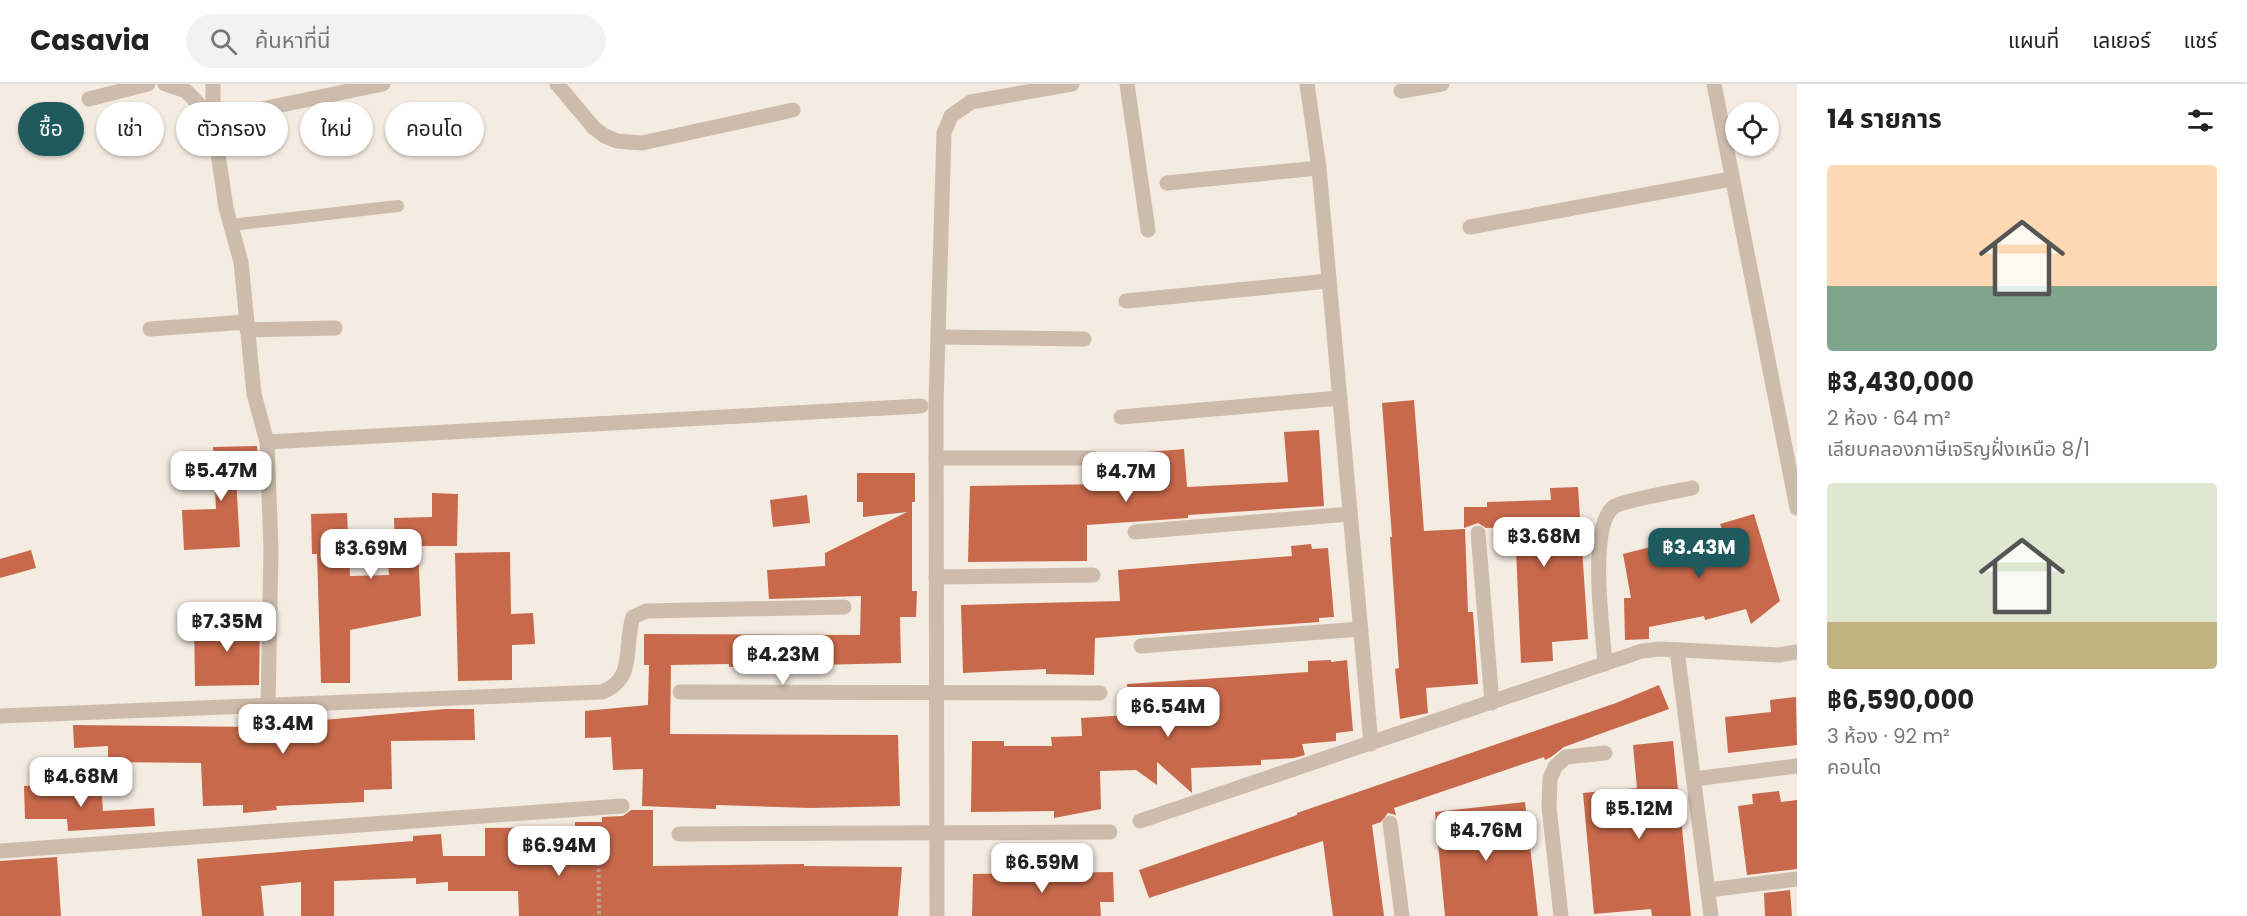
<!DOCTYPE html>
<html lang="th">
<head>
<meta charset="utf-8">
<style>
	:root { --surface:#fff; --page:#f2f2f2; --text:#222; --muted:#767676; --line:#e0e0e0; --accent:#1f5a5e }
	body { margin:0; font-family:Poppins,"Noto Sans Thai",sans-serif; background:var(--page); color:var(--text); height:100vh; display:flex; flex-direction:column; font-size:22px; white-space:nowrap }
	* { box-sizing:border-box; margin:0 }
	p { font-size:20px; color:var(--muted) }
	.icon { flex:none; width:33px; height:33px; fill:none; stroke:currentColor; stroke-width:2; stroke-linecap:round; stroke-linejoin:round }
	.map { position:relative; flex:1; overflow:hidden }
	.sheet { display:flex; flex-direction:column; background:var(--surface); width:450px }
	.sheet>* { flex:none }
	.hud { position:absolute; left:18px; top:18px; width:570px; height:54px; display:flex; gap:12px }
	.fabs { position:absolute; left:1725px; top:18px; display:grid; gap:12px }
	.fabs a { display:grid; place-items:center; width:54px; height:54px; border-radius:50%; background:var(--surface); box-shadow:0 2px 4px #0004; font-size:30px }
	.price { position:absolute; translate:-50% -51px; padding:0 14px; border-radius:12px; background:#fff; color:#222; font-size:20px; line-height:39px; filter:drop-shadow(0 2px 3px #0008) }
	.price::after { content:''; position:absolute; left:50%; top:36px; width:18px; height:14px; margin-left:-9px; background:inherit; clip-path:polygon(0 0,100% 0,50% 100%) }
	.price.selected { background:var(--accent); color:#fff }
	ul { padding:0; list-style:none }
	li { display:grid; align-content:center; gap:12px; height:318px; padding:0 30px }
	li span { display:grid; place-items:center; height:186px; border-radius:6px; color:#555 }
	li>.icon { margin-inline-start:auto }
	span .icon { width:108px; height:108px; fill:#fffc; stroke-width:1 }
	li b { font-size:26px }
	h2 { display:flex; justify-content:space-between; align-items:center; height:72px; padding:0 30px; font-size:26px }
	.tag { padding:0 21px; border-radius:27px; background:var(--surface); box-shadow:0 2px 4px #0004; font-size:21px; line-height:54px }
	.tag.selected { background:var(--accent); color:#fff }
	header { display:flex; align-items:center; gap:36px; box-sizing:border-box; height:84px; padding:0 30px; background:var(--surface); border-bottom:2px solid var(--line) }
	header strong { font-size:28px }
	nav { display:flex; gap:33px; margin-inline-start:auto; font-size:21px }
	.search { width:420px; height:54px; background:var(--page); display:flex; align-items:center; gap:15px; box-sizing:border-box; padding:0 21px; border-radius:33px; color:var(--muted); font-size:22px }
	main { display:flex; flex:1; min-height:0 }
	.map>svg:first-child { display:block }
	.building { fill:#c8694b }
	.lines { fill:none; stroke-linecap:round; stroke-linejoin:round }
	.path { stroke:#b9a596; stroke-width:4; stroke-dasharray:3 3; stroke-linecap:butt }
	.service { stroke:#cdbbac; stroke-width:12 }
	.minor { stroke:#cdbbac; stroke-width:15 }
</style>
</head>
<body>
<header>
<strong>Casavia</strong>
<div class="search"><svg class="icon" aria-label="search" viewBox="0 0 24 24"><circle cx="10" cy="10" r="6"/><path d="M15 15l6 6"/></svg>ค้นหาที่นี่</div>
<nav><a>แผนที่</a><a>เลเยอร์</a><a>แชร์</a></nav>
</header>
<main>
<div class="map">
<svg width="1797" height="832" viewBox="0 0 1797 832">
	<rect width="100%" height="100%" fill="#f4ebe1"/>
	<g class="building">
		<path d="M1414,316l10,131 41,-2 3,83h5l5,72 -52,4 2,25 -28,6 -5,-50 4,-1 -9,-131h2l-10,-134z"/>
		<path d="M1319,346l5,76 -136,9v3l-101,7v36l-119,1 2,-76 145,-2 -3,-29 72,-6 3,38 101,-5 -4,-50z"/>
		<path d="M257,362l2,31 -23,1 4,69 -56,3 -2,-40 34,-1 -3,-62z"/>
		<path d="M857,389h58v29h-3v89h5l-1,26h-16l1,46 -172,4v-3l-58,1 -1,69 228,1 2,71 -89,2 -95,-3v4l-74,-3 1,-37 -30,1 -2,-33 -26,1v-27l63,-6 1,-40h-5v-31l216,1 1,-39 -92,3 -2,-29 58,-4v-13l82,-41 -44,5v-15h-6z"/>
		<path d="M1578,403l10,152 -36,3 1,19 -32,2 -6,-136 -29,1 -8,-5 -14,5v-21h23v-5l64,-2 -1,-12z"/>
		<path d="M432,409l26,1 -1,52h-39l3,70 -71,14v53h-29l-4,-129h-5l-1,-40 36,-1 3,63 39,-1 -1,-12 7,-1 -1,-44 38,-1z"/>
		<path d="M807,411l3,28 -37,4 -3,-27z"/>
		<path d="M1754,430l26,87 -29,23 -5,-15 -41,11 -1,-4 -55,11v12l-24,1 -1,-42h7l-8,-44 51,-13 1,2 47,-14 -2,-5z"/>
		<path d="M1311,460l1,5 16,-1 6,69 -15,1v4l-224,16 -1,37 -48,-1v-5l-83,4 -2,-68 159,-4 -2,-31 174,-14 -1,-10z"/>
		<path d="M31,466l5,18 -36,10v-19z"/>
		<path d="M510,468l1,62 22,-1 2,31 -23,1v35l-54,1 -3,-128z"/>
		<path d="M194,535h28v4l38,-2 -1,64 -64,1z"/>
		<path d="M1331,576v2l16,-2 6,71 -17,2v8l-34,3 3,11 -11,3 -33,2v5l-70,3 1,25 -35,-31v23l-21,-15 -36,1 1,38 -47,9v-7l-83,1 1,-71h32v5h48l-1,-9 31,-1 -1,-18 48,-3 -2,-31 181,-12v-11z"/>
		<path d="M1659,601l10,24 -105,38 -13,10 -6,3 -1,-3 -150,51 2,7 -8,-2 -7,9 -9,3 12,91h-51l-10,-75 -174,57 -10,-28 158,-55v-2l319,-110z"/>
		<path d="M1796,613l1,48 -69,8 -3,-36 46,-5 -1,-12z"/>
		<path d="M446,625h28l1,31 -84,1 1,48 -28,1v12l-88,4 1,4 -34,3v-8l-40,1 -2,-43 -93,-1v-16l-34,2 -1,-23 181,2v-5l47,-3v3z"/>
		<path d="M1673,657l18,175h-39l-1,-7 -57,5 -11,-121 54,-5 -4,-43z"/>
		<path d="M101,699l2,28 51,-3 1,18 -87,5 -1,-12h-42l-1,-33z"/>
		<path d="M1779,707l2,11 16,-2v69l-50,6 -9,-69 15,-2 -1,-10z"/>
		<path d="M1525,718l13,114h-93l-10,-104z"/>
		<path d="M631,726h22v56l151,-2v2l98,1 -4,49h-379l-1,-25h-70v-9l-32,2v-6l-82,3v35h-33v-34l-40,4 3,30h-62l-5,-57 216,-18v-5l28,-2 2,22h42v-28l90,-1v-5h27v-5l21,-1z"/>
		<path d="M57,773l4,59h-61v-55z"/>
		<path d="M1113,788l1,30h-14l1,14h-129l1,-42z"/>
		<path d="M1790,806l2,26h-27l-1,-23z"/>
	</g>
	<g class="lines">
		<path class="path" d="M598,743l1,89"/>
		<path class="service" d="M231,141l167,-19"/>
		<g class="minor">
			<path d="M165,0l21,7 27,28 13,89 15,54 13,132 13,48 4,107 -3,157"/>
			<path d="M213,0v35l170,-35"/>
			<path d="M557,0l37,44 11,8 12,5 25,2 151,-33"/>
			<path d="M1127,0l21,146"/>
			<path d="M1307,0l12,84 52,576"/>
			<path d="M1714,0l83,424"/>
			<path d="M1401,7l41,-7"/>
			<path d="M89,15l59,-15"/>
			<path d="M1167,99l152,-15"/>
			<path d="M1470,143l261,-48"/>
			<path d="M1126,217l203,-20"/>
			<path d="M150,245l96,-7"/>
			<path d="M247,246l88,-2"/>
			<path d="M938,253l146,2"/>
			<path d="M1121,333l219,-19"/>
			<path d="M267,358l654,-36"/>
			<path d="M936,374h156"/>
			<path d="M1135,448l215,-18"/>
			<path d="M1478,449l14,170"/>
			<path d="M936,493l157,-2"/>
			<path d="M1141,562l219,-17"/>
			<path d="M1677,566l34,266"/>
			<path d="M1605,580c-2,-32 -18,-141 10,-158 11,-6 62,-15 77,-18"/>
			<path d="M680,608l420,1"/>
			<path d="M0,632l602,-24c35,-14 21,-45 31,-75l13,-6 198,-4"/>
			<path d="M1694,695l103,-13"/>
			<path d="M1140,737l502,-170 18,-2 119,6 18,-3"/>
			<path d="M1390,739l12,93"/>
			<path d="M679,750l431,-2"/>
			<path d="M0,767l622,-45"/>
			<path d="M1708,806l89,-11"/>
			<path d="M937,832l-1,-513 8,-270 7,-17 20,-14 101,-18"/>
			<path d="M1561,832l-12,-109 1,-28 5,-12 11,-10 39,-4"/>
		</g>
	</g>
</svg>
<div class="fabs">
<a><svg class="icon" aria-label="locate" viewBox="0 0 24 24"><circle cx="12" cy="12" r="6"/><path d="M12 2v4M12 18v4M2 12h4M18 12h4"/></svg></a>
</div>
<b class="price" style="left:221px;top:418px">฿5.47M</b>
<b class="price" style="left:1126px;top:419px">฿4.7M</b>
<b class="price" style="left:1544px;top:484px">฿3.68M</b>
<b class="price selected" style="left:1699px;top:495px">฿3.43M</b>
<b class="price" style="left:371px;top:496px">฿3.69M</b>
<b class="price" style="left:227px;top:569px">฿7.35M</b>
<b class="price" style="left:783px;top:602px">฿4.23M</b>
<b class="price" style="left:1168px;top:654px">฿6.54M</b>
<b class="price" style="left:283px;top:671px">฿3.4M</b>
<b class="price" style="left:81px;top:724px">฿4.68M</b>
<b class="price" style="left:1639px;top:756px">฿5.12M</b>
<b class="price" style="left:1486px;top:778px">฿4.76M</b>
<b class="price" style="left:559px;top:793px">฿6.94M</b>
<b class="price" style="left:1042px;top:810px">฿6.59M</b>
<div class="hud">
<a class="tag selected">ซื้อ</a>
<a class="tag">เช่า</a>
<a class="tag">ตัวกรอง</a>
<a class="tag">ใหม่</a>
<a class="tag">คอนโด</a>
</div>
</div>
<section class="sheet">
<h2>14 รายการ<svg class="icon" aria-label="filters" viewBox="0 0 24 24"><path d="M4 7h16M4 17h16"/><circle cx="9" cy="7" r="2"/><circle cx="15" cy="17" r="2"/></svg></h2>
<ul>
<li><span style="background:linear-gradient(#ffd9b3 65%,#7fa58c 0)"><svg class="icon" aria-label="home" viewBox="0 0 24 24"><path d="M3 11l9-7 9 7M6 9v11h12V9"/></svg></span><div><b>฿3,430,000</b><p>2 ห้อง · 64 m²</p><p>เลียบคลองภาษีเจริญฝั่งเหนือ 8/1</p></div></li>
<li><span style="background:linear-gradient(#dfe7d0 75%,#c2b280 0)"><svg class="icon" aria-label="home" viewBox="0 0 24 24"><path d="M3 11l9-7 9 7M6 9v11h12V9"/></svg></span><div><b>฿6,590,000</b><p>3 ห้อง · 92 m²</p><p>คอนโด</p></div></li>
</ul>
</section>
</main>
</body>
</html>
